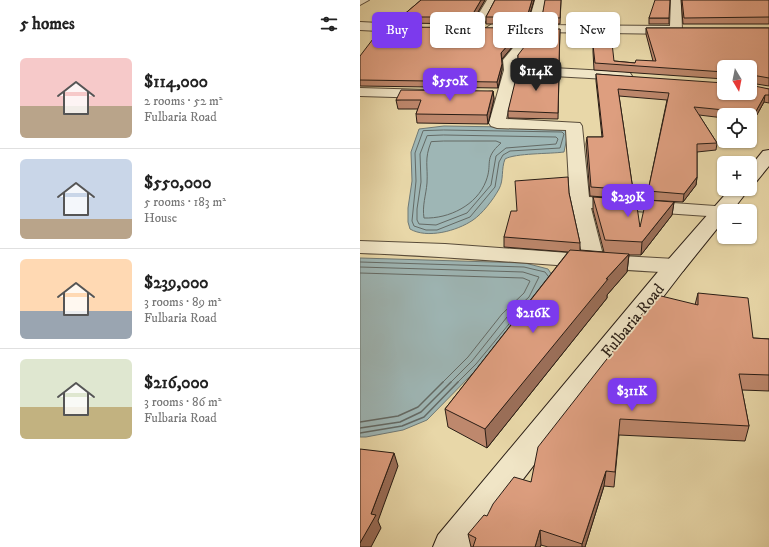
<!DOCTYPE html>
<html lang="en">
<head>
<meta charset="utf-8">
<style>
	:root { --surface:#fff; --page:#f6f6f6; --text:#222; --muted:#767676; --line:#e0e0e0; --accent:#7c3aed }
	body { margin:0; font-family:"IM FELL DW Pica",serif; background:var(--page); color:var(--text); height:100vh; display:flex; flex-direction:column; font-size:15px; white-space:nowrap }
	* { box-sizing:border-box; margin:0 }
	p { font-size:13px; color:var(--muted) }
	.icon { flex:none; width:22px; height:22px; fill:none; stroke:currentColor; stroke-width:2; stroke-linecap:round; stroke-linejoin:round }
	.map { position:relative; flex:1; overflow:hidden }
	.sheet { display:flex; flex-direction:column; background:var(--surface); width:360px }
	.sheet>* { flex:none }
	.banner { position:absolute; left:12px; top:12px; width:337px; height:36px; display:flex; gap:8px }
	.needle { width:26px; rotate:170deg }
	.fabs { position:absolute; left:357px; top:60px; display:grid; gap:8px }
	.fabs a { display:grid; place-items:center; width:40px; height:40px; border-radius:6px; background:var(--surface); box-shadow:0 1px 3px #0004; font-size:20px }
	.price { position:absolute; translate:-50% -34px; padding:0 9px; border-radius:8px; background:var(--accent); color:#fff; font-size:13px; line-height:26px; filter:drop-shadow(0 1px 2px #0008) }
	.price::after { content:''; position:absolute; left:50%; top:24px; width:12px; height:9px; margin-left:-6px; background:inherit; clip-path:polygon(0 0,100% 0,50% 100%) }
	.price.selected { background:#222; color:#fff }
	ul { padding:0; list-style:none }
	li { display:flex; align-items:center; gap:12px; height:100px; padding:0 20px }
	li+li { border-top:1px solid var(--line) }
	li span { display:grid; place-items:center; flex:none; width:112px; height:80px; border-radius:6px; color:#555 }
	li>.icon { margin-inline-start:auto }
	span .icon { width:48px; height:48px; fill:#fffc; stroke-width:1 }
	li b { font-size:17px }
	h2 { display:flex; justify-content:space-between; align-items:center; height:48px; padding:0 20px; font-size:17px }
	.tag { padding:0 14px; border-radius:6px; background:var(--surface); box-shadow:0 1px 3px #0004; font-size:14px; line-height:36px }
	.tag.selected { background:var(--accent); color:#fff }
	main { display:flex; flex:1; min-height:0 }
	.map>svg:first-child { display:block }
	.water { fill:#9eb6b5; stroke:#6f7975 }
	.lines { fill:none; stroke-linecap:round; stroke-linejoin:round }
	.shore-far1 { stroke:#646a65; stroke-width:1 }
	.shore { stroke:#646a65; stroke-width:1.5 }
	.minor-casing { stroke:#594c3a; stroke-width:2 }
	.secondary-casing { stroke:#291d15; stroke-width:2 }
	.minor { fill:#f0e5c6; fill-rule:evenodd }
	.secondary { fill:#f0e5c6; fill-rule:evenodd }
	.wall { fill:#be886d; stroke:#291d15 }
	.shaded-wall { fill:#9b6f59; stroke:#291d15 }
	.building { fill:#dd9e7f; stroke:#291d15 }
	.labels { text-anchor:middle; stroke-width:3.5; stroke-linejoin:round; paint-order:stroke }
	.street-label { font-size:16px; fill:#291d15; stroke:#f0e5c6 }
</style>
</head>
<body>
<main>
<section class="sheet">
<h2>5 homes<svg class="icon" aria-label="filters" viewBox="0 0 24 24"><path d="M4 7h16M4 17h16"/><circle cx="9" cy="7" r="2"/><circle cx="15" cy="17" r="2"/></svg></h2>
<ul>
<li><span style="background:linear-gradient(#f6c9c9 60%,#b9a48a 0)"><svg class="icon" aria-label="home" viewBox="0 0 24 24"><path d="M3 11l9-7 9 7M6 9v11h12V9"/></svg></span><div><b>$114,000</b><p>2 rooms · 52 m²</p><p>Fulbaria Road</p></div></li>
<li><span style="background:linear-gradient(#c9d6e8 75%,#b9a48a 0)"><svg class="icon" aria-label="home" viewBox="0 0 24 24"><path d="M3 11l9-7 9 7M6 9v11h12V9"/></svg></span><div><b>$550,000</b><p>5 rooms · 183 m²</p><p>House</p></div></li>
<li><span style="background:linear-gradient(#ffd9b3 65%,#9aa5b1 0)"><svg class="icon" aria-label="home" viewBox="0 0 24 24"><path d="M3 11l9-7 9 7M6 9v11h12V9"/></svg></span><div><b>$239,000</b><p>3 rooms · 89 m²</p><p>Fulbaria Road</p></div></li>
<li><span style="background:linear-gradient(#dfe7d0 60%,#c2b280 0)"><svg class="icon" aria-label="home" viewBox="0 0 24 24"><path d="M3 11l9-7 9 7M6 9v11h12V9"/></svg></span><div><b>$216,000</b><p>3 rooms · 86 m²</p><p>Fulbaria Road</p></div></li>
</ul>
</section>
<div class="map">
<svg width="409" height="547" viewBox="0 0 409 547">
	<rect width="100%" height="100%" fill="#e8d7a8"/>
	<filter id="stains"><feTurbulence type="fractalNoise" baseFrequency=".005" numOctaves="4"/><feColorMatrix values="0 0 0 0 .2 0 0 0 0 .09 0 0 0 0 .02 0 0 0 .5 -.17"/></filter>
	<radialGradient id="worn" r=".72"><stop offset=".6" stop-color="#630" stop-opacity="0"/><stop offset="1" stop-color="#630" stop-opacity=".3"/></radialGradient>
	<g class="water">
		<path d="M84,126l125,2 -5,24c-14,2 -49,1 -59,7 -4,10 -1,21 -6,30 -6,11 -17,25 -26,31 -16,11 -46,19 -63,9l-2,-7v-14l4,-27 -1,-29 8,-23z"/>
		<path d="M0,258l165,5 23,6 6,9 -75,89 -52,53 -24,10 -37,7h-6z"/>
	</g>
	<g class="lines">
		<g class="shore-far1">
			<path d="M84,130l118,2 2,2 -4,14 -50,3 -7,4 -4,7 -4,25 -25,30 -33,13h-11l-12,-4 -2,-5 4,-40 -1,-28 8,-22z"/>
			<path d="M84,135l112,2 2,2 -2,5 -50,4 -10,8 -5,29 -24,28 -31,12 -17,-1 -2,-4v-11l4,-27 -1,-28 7,-18z"/>
			<path d="M84,141h52l5,2c-18,16 -8,20 -15,38 -9,24 -37,38 -62,37 -2,-12 2,-23 3,-35 1,-18 -3,-23 4,-41z"/>
			<path d="M0,262l164,5 21,5 3,4"/>
			<path d="M0,267l163,5 16,5 -10,20 -22,20 -35,44 -22,22"/>
			<path d="M0,273l163,5 7,3 -6,12 -22,21 -34,43 -26,26"/>
			<path d="M97,383l19,-19 42,-51"/>
		</g>
		<g class="shore">
			<path d="M0,422l38,-6 20,-9 25,-25"/>
			<path d="M0,428l40,-6 21,-10 30,-30"/>
			<path d="M0,433l42,-7 22,-9 34,-35"/>
		</g>
		<defs>
			<g id="minor">
				<path d="M0,0h9l-9,5z"/>
				<path d="M127,0h10l-17,31h-8l-2,-3z"/>
				<path d="M175,0h10l-5,25 130,1 1,-26h10l1,30 -6,4 -138,-2 -9,14 -12,14v6l108,6 5,1 2,3 -2,3 -5,1 -108,-6 -11,45 74,4 2,3 7,71 140,10 3,4h-8v5l-2,1 -131,-9 12,47 72,4 8,2 3,5 -3,5 -8,2c-105,-6 -210,-16 -315,-20v-12l85,3 137,10 -12,-52 -4,-72 -69,-2 -6,-2 -2,-3 15,-53 -1,-10 23,-28h-34l-6,-4 6,-4 36,1z"/>
				<path d="M0,22l58,3 6,4 -6,4 -58,-3z"/>
				<path d="M0,88l68,2 5,1 2,3 -2,3 -5,1 -68,-2z"/>
			</g>
			<g id="secondary">
				<path d="M409,150v16l-13,16 -6,1v-16l13,-16z"/>
				<path d="M370,189h19l-17,22h-8v9l-41,51 -212,276h-38l5,-12 229,-274z"/>
			</g>
		</defs>
		<use href="#minor" class="minor-casing"/>
		<use href="#secondary" class="secondary-casing"/>
		<use href="#minor" class="minor"/>
		<use href="#secondary" class="secondary"/>
	</g>
	<g class="wall">
		<path d="M61,0h64l-14,24 -69,-1 -1,-6z"/>
		<path d="M135,0h39l-7,24h-41v-7z"/>
		<path d="M201,0l-1,24h-18v-7z"/>
		<path d="M321,0h88v24h-86z"/>
		<rect x="289" y="18" width="20" height="6"/>
		<path d="M286,28h123v58l-19,-3 -26,-16v12l-130,-9 -1,-18v-7l21,16 21,2 18,-2 -7,-27z"/>
		<path d="M200,29l-1,39 -41,-3v-10z"/>
		<path d="M163,34l-21,25v11l-4,18 -138,-2v-30z"/>
		<path d="M199,73l-1,46 -50,-1v-7z"/>
		<path d="M236,74l173,15v14l-5,-1 -10,18h-4v-5h-26v3l-25,-3 18,28 -1,7 -19,2v25l-1,8 -13,17 -36,-2 1,-9 19,-91 -48,-4 14,94v9l-43,-3 -4,-52 1,-7h15l-6,-56z"/>
		<path d="M133,91l1,8 -6,25 -71,-1 -1,-9 2,-5h-20l-2,-9z"/>
		<path d="M209,193l11,50v7l24,2 -11,-42v-13l47,30 34,-25 -2,13 -31,40h-12l-2,17 -20,23v3l-120,150 -39,-21 -3,-18 123,-157 -64,-5v-10l13,-26z"/>
		<path d="M338,293l55,45 16,1v52l-27,-1 7,36 -4,15 -126,-6 -5,52 -10,-1 -19,61h-37l-7,-2 -1,2h-69l-3,-13 19,-18 44,-34 164,-177z"/>
	</g>
	<g class="shaded-wall">
		<path d="M121,0h4l-14,24v-7z"/>
		<path d="M172,0h2l-7,24v-7z"/>
		<path d="M163,28v6l-21,25 -1,-6z"/>
		<path d="M142,64v6l-4,18 -1,-6z"/>
		<path d="M133,91l1,8 -6,25 -1,-9z"/>
		<path d="M405,95l-1,7 -10,18 1,-7z"/>
		<path d="M337,177l-1,8 -13,17 1,-8z"/>
		<path d="M314,202l-2,13 -31,40 1,-13z"/>
		<path d="M269,254l-2,18 -20,23v3l-120,150 -2,-19 121,-150z"/>
		<path d="M34,453l4,13 -20,55 3,7 -10,19h-11v-4z"/>
		<path d="M246,471l-2,15 -19,61h-3v-3z"/>
		<path d="M180,530l1,15 -1,2h-5z"/>
	</g>
	<g class="building">
		<path d="M61,0h60l-10,17h-70z"/>
		<path d="M135,0h37l-5,17h-41z"/>
		<path d="M185,0h16l-1,18 -18,-1z"/>
		<path d="M295,0h15l-1,18h-20z"/>
		<path d="M322,0h87v17l-85,1z"/>
		<path d="M29,27l134,1 -22,25 1,11 -5,18 -137,-2v-24l16,-21 3,1z"/>
		<path d="M286,28h123v50l-17,-3 -2,2v-10h-26v5l-129,-9 -2,-18 19,-2 2,18 21,2 1,-3 20,1z"/>
		<path d="M178,29h22l-1,33 -41,-3v-4z"/>
		<path d="M158,70l41,3 -1,40 -50,-2z"/>
		<path d="M236,74l128,9v10h26v-8l19,4v6h-4l-10,18 -61,-6 23,36 -20,1v33l-13,17 -36,-3 21,-98 -51,-4 15,101 -42,-3 -4,-50h16z"/>
		<path d="M41,90l92,1 -6,24 -71,-1 5,-14h-25z"/>
		<path d="M208,177l1,16 11,50 -76,-6 7,-26h6l-2,-30z"/>
		<path d="M233,197l43,3 4,27 6,-27 28,2 -32,40 -37,-2z"/>
		<path d="M210,250l59,4 -23,25h2l-123,150 -40,-20z"/>
		<path d="M338,293l50,5 5,40 16,1v36l-30,-1 10,52 -129,-7 -5,53 -9,-1 -24,73 -42,-14 -5,17h-62l3,-9 -8,-4 16,-19 3,1 6,-12 21,-27 17,5 7,-35 119,-152 41,10z"/>
		<path d="M0,449l34,4 -23,61 5,1 -16,28z"/>
	</g>
	<g class="labels">
		<g class="street-label">
			<text transform="translate(272 320) rotate(-51)" y="6">Fulbaria Road</text>
		</g>
	</g>
	<rect width="100%" height="100%" filter="url(#stains)"/>
	<rect width="100%" height="100%" fill="url(#worn)"/>
</svg>
<div class="fabs">
<a><svg class="needle" viewBox="-14 -14 28 28"><path d="M0-13l5 13h-10z" fill="#e53935"/><path d="M0 13l5-13h-10z" fill="#767676"/></svg></a>
<a><svg class="icon" aria-label="locate" viewBox="0 0 24 24"><circle cx="12" cy="12" r="6"/><path d="M12 2v4M12 18v4M2 12h4M18 12h4"/></svg></a>
<a>+</a>
<a>−</a>
</div>
<b class="price selected" style="left:176px;top:92px">$114K</b>
<b class="price" style="left:90px;top:102px">$550K</b>
<b class="price" style="left:268px;top:218px">$239K</b>
<b class="price" style="left:173px;top:334px">$216K</b>
<b class="price" style="left:272px;top:412px">$311K</b>
<div class="banner">
<a class="tag selected">Buy</a>
<a class="tag">Rent</a>
<a class="tag">Filters</a>
<a class="tag">New</a>
</div>
</div>
</main>
</body>
</html>
